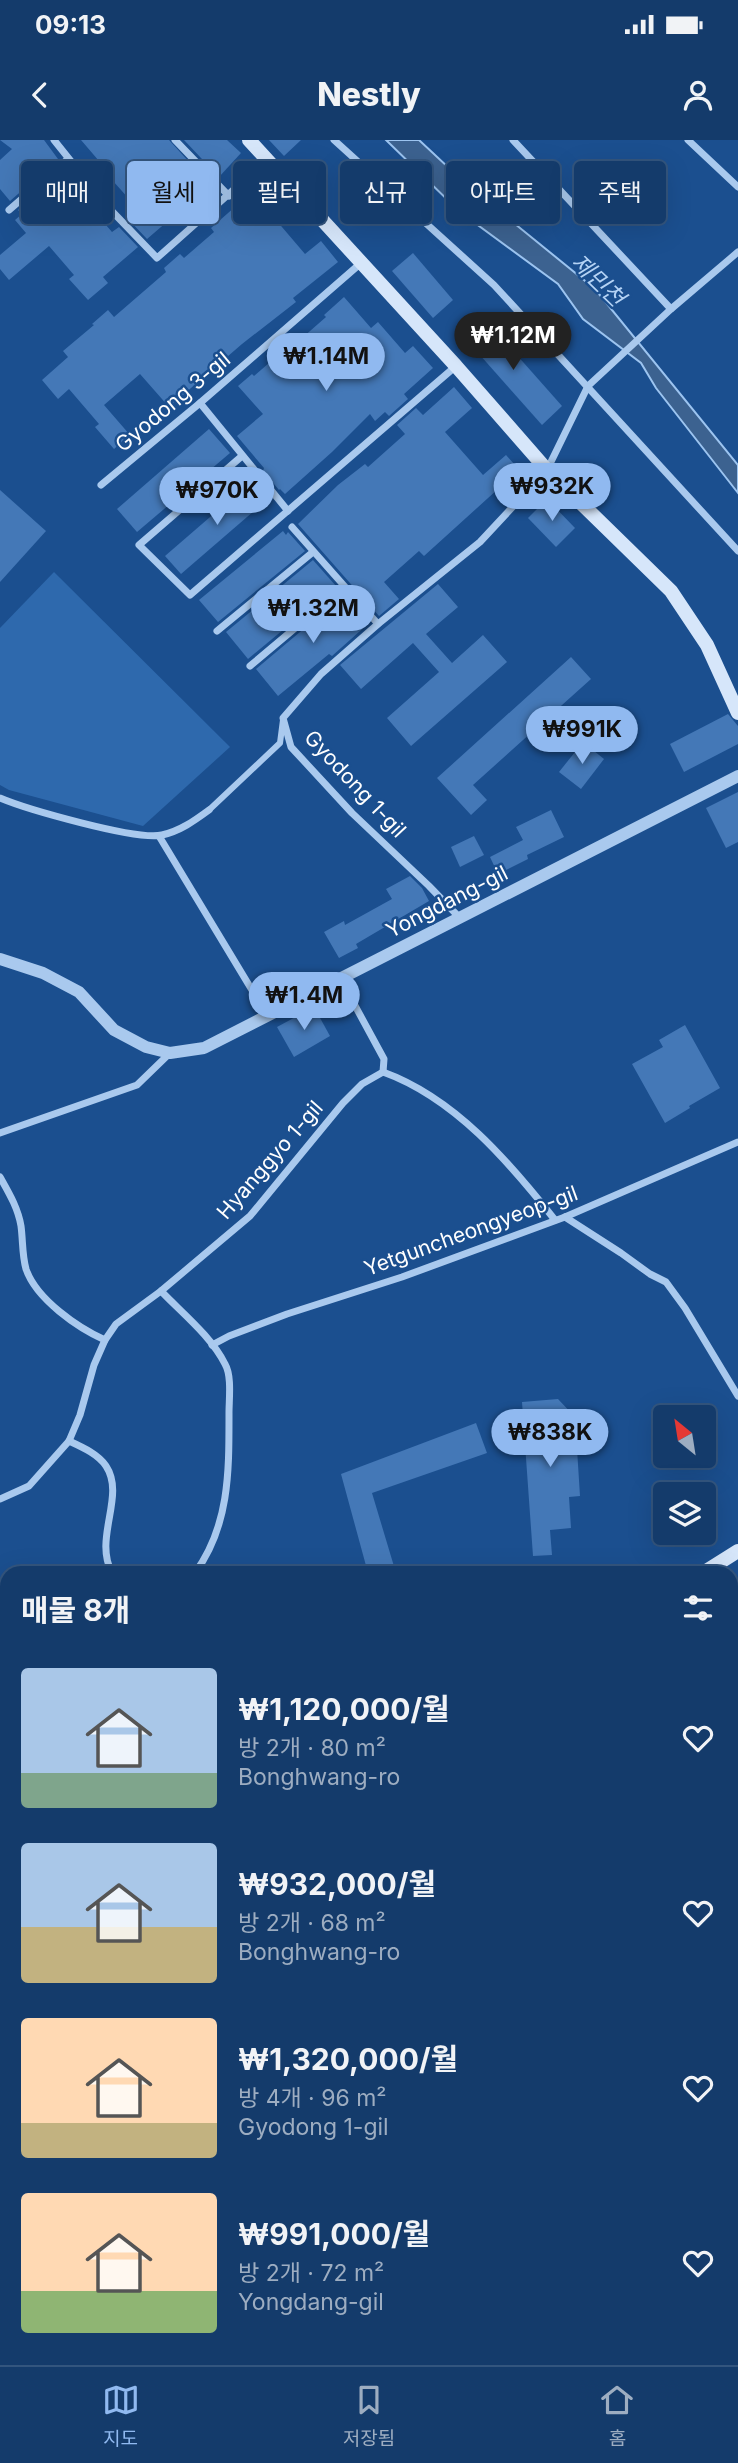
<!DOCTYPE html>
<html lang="ko">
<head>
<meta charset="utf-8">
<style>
	:root { --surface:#143b6b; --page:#214673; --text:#f1f3f6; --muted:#9dadc1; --line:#33557e; --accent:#90b9f0 }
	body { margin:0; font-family:Inter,"Noto Sans KR",sans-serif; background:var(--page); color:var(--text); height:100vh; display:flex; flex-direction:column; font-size:26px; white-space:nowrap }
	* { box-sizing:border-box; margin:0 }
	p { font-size:23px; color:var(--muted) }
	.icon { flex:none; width:38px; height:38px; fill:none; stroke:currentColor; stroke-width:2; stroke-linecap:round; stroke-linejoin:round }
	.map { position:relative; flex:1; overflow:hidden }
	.drawer { position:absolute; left:0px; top:1426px; width:738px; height:800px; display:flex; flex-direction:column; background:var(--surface); border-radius:21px 21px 0 0; box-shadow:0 7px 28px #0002,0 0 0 2px var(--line) }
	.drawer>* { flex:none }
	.top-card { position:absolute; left:21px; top:21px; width:696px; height:63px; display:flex; gap:14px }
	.needle { width:46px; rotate:330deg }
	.fabs { position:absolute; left:653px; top:1265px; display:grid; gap:14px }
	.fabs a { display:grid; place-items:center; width:63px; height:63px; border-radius:7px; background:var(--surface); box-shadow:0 7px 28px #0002,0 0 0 2px var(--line); font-size:35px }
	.price { position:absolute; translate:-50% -60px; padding:0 16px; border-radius:24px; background:var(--accent); color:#111; font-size:23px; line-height:46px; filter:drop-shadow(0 2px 4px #0008) }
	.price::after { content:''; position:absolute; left:50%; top:42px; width:21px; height:16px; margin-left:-10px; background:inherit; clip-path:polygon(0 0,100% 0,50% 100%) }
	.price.active { background:#222; color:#fff }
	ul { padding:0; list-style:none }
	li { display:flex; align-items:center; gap:21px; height:175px; padding:0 21px }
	li span { display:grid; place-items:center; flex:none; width:196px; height:140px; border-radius:7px; color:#555 }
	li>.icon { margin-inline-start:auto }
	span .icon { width:84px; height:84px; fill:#fffc; stroke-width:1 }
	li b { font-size:30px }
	h2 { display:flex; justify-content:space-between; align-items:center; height:84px; padding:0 21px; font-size:30px }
	.tag { padding:0 24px; border-radius:7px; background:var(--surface); box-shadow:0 7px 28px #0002,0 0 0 2px var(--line); font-size:24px; line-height:63px }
	.tag.active { background:var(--accent); color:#111 }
	.status { display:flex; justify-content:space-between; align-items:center; height:49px; padding:0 35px; background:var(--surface); direction:ltr }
	.status svg { height:19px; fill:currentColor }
	header { display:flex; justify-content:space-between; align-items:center; height:91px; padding:0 21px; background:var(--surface); font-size:32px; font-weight:800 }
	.menu { display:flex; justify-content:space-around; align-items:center; height:98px; border-top:2px solid var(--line); background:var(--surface); font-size:19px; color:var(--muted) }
	.menu a { display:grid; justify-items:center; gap:4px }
	.menu .active { color:var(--accent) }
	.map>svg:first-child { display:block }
	.green { fill:#2e69ad }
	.water { fill:#3c6290; stroke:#9cc4f0; stroke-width:2 }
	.building { fill:#4478b7 }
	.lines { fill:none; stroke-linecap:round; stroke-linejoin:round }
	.pedestrian { stroke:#a9c9ee; stroke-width:6 }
	.minor { stroke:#a9c9ee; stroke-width:7 }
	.tertiary { stroke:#a9c9ee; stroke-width:12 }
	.secondary { stroke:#d6e6fa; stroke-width:14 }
	.labels { text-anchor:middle; stroke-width:5; stroke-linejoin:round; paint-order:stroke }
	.street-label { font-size:21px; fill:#fff; stroke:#1b4f8f }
	.water-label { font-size:23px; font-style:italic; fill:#b5d3f5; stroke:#1b4f8f }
</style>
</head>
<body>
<div class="status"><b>09:13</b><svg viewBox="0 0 49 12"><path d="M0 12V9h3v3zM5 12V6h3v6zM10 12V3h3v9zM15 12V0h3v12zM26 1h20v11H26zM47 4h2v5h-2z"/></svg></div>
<header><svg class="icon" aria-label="back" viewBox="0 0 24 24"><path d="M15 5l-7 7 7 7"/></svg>Nestly<svg class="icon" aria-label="person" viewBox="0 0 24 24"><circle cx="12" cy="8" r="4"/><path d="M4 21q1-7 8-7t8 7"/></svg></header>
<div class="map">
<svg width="738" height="2225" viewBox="0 0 738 2225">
	<rect width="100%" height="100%" fill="#1b4f8f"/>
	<g class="green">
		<path d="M54,432l176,175 -87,79 -134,-36 -9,-5v-157z"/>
		<path d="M738,1714v511h-24l-1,-6h19v-503z"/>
		<path d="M0,2209l7,3v7h16l-1,6h-22z"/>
		<path d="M153,2219h294l-5,6h-288z"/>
	</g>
	<path class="water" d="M386,0h33l47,44 129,105 143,176v28l-82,-105 -15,-25 -58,-44 -25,-35 -98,-72z"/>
	<g class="building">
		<path d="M0,0h44l14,19 -48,42 -10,-12v-29l12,-11z"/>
		<path d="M81,0h88l43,47 -19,20 -4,-4 -42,36 -19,-20 10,-10 -25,-28 -3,2 -15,-19 4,-3z"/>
		<path d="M184,0h43l14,13 -22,24z"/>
		<path d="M269,0h32l-17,16z"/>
		<path d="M66,29l19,21 -6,4 33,38 7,-5 19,20 -35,30 5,6 -20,17 -19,-21 5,-4 -25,-29 -40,34 -9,-11v-14l26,-22 -11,-13 7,-6 -4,-4z"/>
		<path d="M274,42l21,23 -19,15 29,34 16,-13 17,21 -45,36 3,4 -54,42 -73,63 -29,-33 -36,31 26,30 -16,14 -19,-22 4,-3 -30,-35 -11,10 -16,-19 26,-23 -5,-6 31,-26 -2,-1 16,-14 6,7 52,-45 -2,-4 16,-14 4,4 30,-26 -3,-4 25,-22 -3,-4 14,-12 7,8z"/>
		<path d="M413,113l40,47 -20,18 -41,-47z"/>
		<path d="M344,157l27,31 7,-6 27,31 8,-7 20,22 -29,26 4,5 -19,17 -4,-4 -10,9 -5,-7 -38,38 -47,42 -5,-5 -1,1 -16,-19 1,-3 -27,-32 26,-22 -25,-28 14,-12 2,2 30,-26 2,2 40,-35 -2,-2z"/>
		<path d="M485,179l77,87 -20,19 -78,-88z"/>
		<path d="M454,247l18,21 -27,24 38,43 23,-20 18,20 -21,19 -5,-5 -74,67 -5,-5 -35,31 15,17 -20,17 -81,-92 40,-39 27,-21 3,3 37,-33 -8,-9 19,-17 7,7z"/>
		<path d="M209,289l21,24 -93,79 -20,-23z"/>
		<path d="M254,339l15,19 -88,76 -16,-18z"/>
		<path d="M0,350l46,41 -46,51z"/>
		<path d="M547,359l28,29 -19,19 -28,-29z"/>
		<path d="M283,391l3,4 2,-3 17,19 -87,71 -19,-22z"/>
		<path d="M313,420l23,26 -88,73 -22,-27z"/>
		<path d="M438,444l20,23 -32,27 26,29 31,-28 24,27 -96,84 -24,-28 52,-46 -26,-29 -52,46 -21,-24z"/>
		<path d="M344,455l25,28 -37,33 -3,-2 -51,42 -22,-27z"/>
		<path d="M571,517l20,22 -118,106 14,15 -16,15 -34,-37z"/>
		<path d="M728,574l10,12v18l-54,28 -14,-28z"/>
		<path d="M583,602l21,17 -23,30 -22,-17z"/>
		<path d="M738,652v50l-12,6 -20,-40z"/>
		<path d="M551,670l13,27 -37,18 1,4 -30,15 -8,-17 33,-17 -7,-13z"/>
		<path d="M474,696l10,19 -24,12 -9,-20z"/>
		<path d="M410,736l12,12 7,13 -73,43 2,4 -19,10 -15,-26 20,-11 1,4 47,-26 -6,-10z"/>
		<path d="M314,867l16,29 -36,21 -17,-30z"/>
		<path d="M685,885l35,63 -31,18 1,2 -25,15 -33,-59 31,-17 -4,-7z"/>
		<path d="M558,1259l17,18 5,79 -11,1 2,31 -21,2 2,25 -19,1 -11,-154z"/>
		<path d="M476,1283l11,30 -115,40 24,80h-28l-27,-99z"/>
	</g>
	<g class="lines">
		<path class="pedestrian" d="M209,670l71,-67 3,-23"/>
		<g class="minor">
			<path d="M54,0l52,65 51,53 110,-98"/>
			<path d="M175,0l54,56"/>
			<path d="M334,0l160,145 244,266"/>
			<path d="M513,0l158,169"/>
			<path d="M688,0l50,47"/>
			<path d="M9,70l59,-51"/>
			<path d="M200,263l88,108"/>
			<path d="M242,316l-103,89 51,50 266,-229"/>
			<path d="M101,345l99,-82 161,-140"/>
			<path d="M292,387l86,97"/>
			<path d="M217,491l96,-79"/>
			<path d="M250,526l94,-79"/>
			<path d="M0,658c26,11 137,43 162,37 18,-4 32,-14 47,-25"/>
			<path d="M159,696l108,179"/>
			<path d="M459,777l-30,-31 -77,-73 -61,-66 -8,-29 38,-44 57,-50 102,-82 67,-72 41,-84 83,-77 67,-57"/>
			<path d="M340,838l44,81 -1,13"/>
			<path d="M383,932c72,26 126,90 172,148"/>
			<path d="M0,993l137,-48 33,-32"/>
			<path d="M0,1037c9,16 18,31 21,49 2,15 1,29 5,43 10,30 52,59 79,71"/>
			<path d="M565,1077l56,36 29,21 16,8 19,26 53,88"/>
			<path d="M161,1151c21,22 50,45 64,73 7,12 4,35 4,49 0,57 1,112 -34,160"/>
			<path d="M212,1205l17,-9 58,-22 115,-37 163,-60 173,-75"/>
			<path d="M69,1301c13,6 29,13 37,25 20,30 -13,72 6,107"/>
			<path d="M0,1359l29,-13 40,-45 11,-26 14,-50 11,-25 11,-16 45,-33 89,-75 93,-113 19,-19 21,-12"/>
			<path d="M0,1471l7,-3"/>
			<path d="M0,1514l7,8"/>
			<path d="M732,1575l6,-1"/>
		</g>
		<path class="tertiary" d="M0,819l43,14 36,19 35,38 32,17 24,6 34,-5 534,-272"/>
		<g class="secondary">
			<path d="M249,0l207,226 91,104 124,121 36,54 31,68"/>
			<path d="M703,1433l35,-22"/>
			<path d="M0,1948l7,-5"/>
		</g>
	</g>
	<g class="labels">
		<g class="street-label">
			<text transform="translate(173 262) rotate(-40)" y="7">Gyodong 3-gil</text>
			<text transform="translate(355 644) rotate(47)" y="7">Gyodong 1-gil</text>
			<text transform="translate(447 762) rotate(-27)" y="7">Yongdang-gil</text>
			<text transform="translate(270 1020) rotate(-49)" y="7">Hyanggyo 1-gil</text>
			<text transform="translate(471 1091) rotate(-20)" y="7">Yetguncheongyeop-gil</text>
		</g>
		<g class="water-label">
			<text transform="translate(598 140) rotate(44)" y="8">제민천</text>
		</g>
	</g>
</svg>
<div class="fabs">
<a><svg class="needle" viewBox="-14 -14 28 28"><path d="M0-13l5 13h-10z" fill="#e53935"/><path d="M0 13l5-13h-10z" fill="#9dadc1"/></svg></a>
<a><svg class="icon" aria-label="layers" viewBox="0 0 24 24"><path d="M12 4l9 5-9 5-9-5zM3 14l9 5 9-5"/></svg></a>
</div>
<b class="price active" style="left:513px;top:232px">₩1.12M</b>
<b class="price" style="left:326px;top:253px">₩1.14M</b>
<b class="price" style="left:552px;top:383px">₩932K</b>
<b class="price" style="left:217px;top:387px">₩970K</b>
<b class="price" style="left:313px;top:505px">₩1.32M</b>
<b class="price" style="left:582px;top:626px">₩991K</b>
<b class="price" style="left:304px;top:892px">₩1.4M</b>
<b class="price" style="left:550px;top:1329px">₩838K</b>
<div class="top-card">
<a class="tag">매매</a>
<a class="tag active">월세</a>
<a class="tag">필터</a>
<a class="tag">신규</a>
<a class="tag">아파트</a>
<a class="tag">주택</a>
</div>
<section class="drawer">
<h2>매물 8개<svg class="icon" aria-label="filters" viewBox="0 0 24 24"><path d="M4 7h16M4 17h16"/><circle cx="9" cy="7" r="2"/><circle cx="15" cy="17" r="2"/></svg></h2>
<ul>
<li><span style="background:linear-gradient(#a9c7e8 75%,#7fa58c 0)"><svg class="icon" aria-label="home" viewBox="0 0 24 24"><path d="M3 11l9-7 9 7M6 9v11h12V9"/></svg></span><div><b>₩1,120,000/월</b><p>방 2개 · 80 m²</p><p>Bonghwang-ro</p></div><svg class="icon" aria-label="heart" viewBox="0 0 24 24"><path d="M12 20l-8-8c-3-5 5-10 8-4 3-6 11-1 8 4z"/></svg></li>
<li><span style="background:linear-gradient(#a9c7e8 60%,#c2b280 0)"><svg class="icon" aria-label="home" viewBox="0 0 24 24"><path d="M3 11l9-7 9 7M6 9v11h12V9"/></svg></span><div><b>₩932,000/월</b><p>방 2개 · 68 m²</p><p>Bonghwang-ro</p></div><svg class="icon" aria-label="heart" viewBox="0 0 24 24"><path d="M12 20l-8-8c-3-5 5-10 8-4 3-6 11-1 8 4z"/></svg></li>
<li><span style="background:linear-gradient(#ffd9b3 75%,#c2b280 0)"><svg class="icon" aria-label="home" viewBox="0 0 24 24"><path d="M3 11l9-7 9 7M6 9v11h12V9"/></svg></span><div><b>₩1,320,000/월</b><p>방 4개 · 96 m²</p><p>Gyodong 1-gil</p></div><svg class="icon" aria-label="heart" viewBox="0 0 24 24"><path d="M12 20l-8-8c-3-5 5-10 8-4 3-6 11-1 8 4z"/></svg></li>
<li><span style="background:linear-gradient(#ffd9b3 70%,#8fb573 0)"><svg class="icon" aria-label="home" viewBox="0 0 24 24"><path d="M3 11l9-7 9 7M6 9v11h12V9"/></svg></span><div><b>₩991,000/월</b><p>방 2개 · 72 m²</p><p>Yongdang-gil</p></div><svg class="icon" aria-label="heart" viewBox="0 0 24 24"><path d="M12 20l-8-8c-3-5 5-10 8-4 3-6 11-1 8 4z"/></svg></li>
</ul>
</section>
</div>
<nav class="menu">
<a class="active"><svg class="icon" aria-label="map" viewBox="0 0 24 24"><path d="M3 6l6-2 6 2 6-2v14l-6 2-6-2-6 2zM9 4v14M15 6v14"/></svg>지도</a>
<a><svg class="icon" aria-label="saved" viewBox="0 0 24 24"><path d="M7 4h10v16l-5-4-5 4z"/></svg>저장됨</a>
<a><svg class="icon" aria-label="home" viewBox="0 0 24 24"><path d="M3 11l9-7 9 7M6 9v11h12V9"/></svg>홈</a>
</nav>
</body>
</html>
